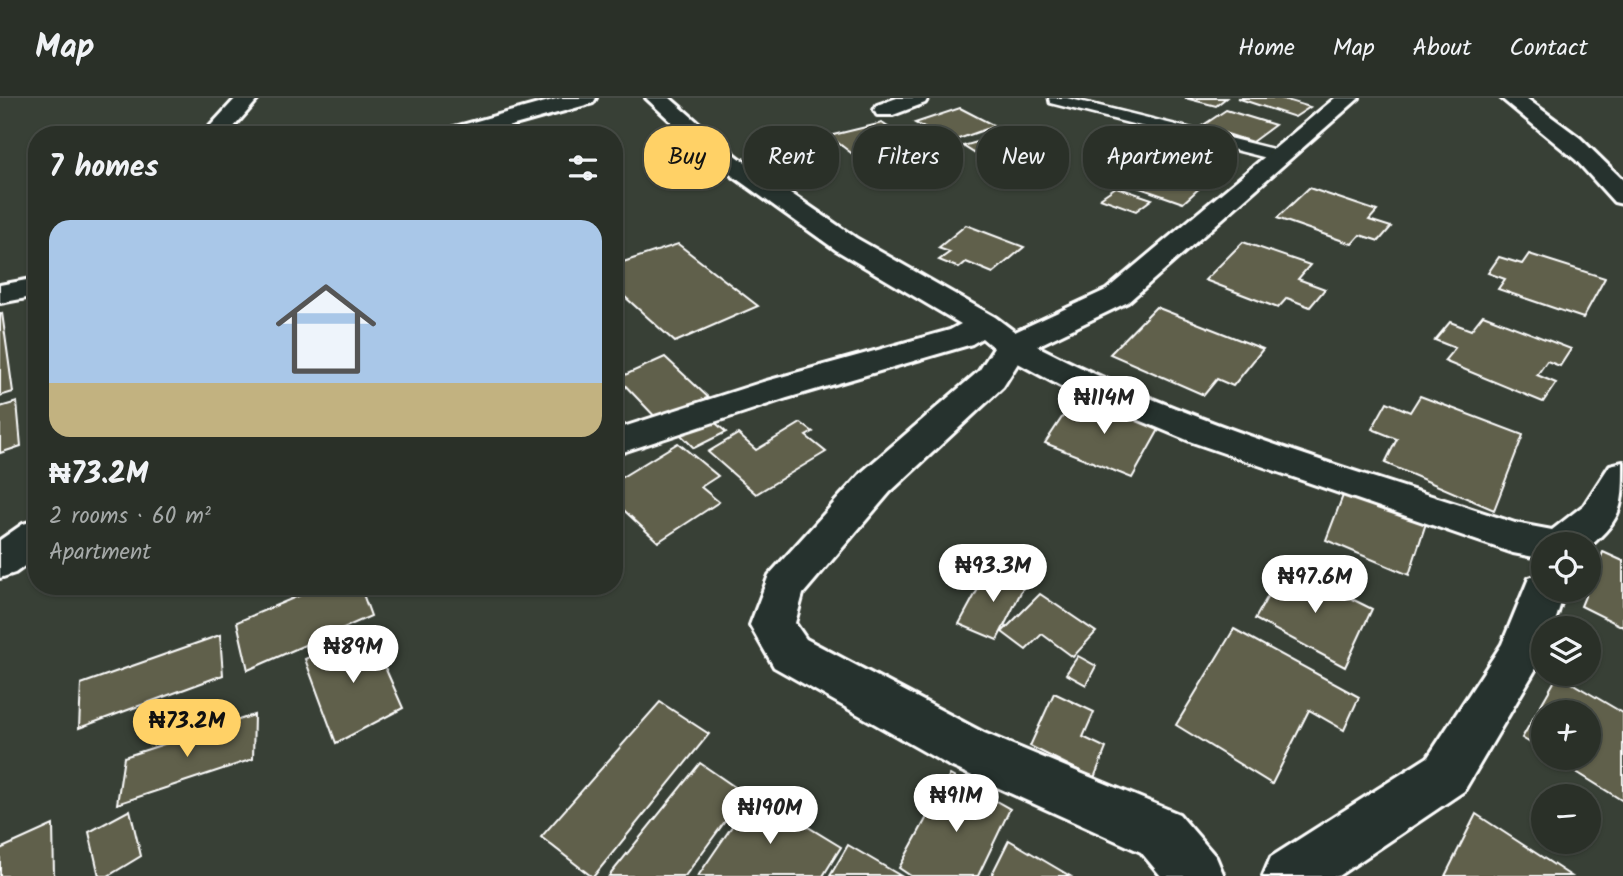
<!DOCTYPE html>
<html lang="en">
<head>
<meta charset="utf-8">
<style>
	:root { --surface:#2a3028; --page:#323830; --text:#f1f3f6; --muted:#a5a9a8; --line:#464b45; --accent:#ffd166 }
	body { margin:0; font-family:Kalam,sans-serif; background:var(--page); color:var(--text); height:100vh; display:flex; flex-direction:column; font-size:26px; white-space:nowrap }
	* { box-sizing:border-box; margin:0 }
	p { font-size:23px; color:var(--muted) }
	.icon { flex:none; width:38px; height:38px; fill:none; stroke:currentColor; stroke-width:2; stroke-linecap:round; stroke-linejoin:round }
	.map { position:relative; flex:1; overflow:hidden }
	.drawer { position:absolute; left:28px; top:28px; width:595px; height:469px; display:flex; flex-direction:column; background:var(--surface); border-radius:28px; box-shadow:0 2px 5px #0004,0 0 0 2px var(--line) }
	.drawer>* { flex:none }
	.top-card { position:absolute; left:644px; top:28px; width:665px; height:63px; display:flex; gap:14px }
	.buttons { position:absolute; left:1531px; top:434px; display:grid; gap:14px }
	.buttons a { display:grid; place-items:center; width:70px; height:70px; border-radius:50%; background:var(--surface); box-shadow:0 2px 5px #0004,0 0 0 2px var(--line); font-size:35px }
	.price { position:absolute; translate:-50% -60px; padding:0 16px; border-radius:24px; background:#fff; color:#222; font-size:23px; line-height:46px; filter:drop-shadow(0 2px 4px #0008) }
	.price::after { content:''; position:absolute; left:50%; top:42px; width:21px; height:16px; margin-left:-10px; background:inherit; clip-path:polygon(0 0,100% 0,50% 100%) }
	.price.selected { background:var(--accent); color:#111 }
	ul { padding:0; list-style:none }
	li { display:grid; align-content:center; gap:14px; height:371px; padding:0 21px }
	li+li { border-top:2px solid var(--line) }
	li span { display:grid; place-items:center; height:217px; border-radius:21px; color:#555 }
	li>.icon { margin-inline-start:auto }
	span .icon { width:126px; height:126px; fill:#fffc; stroke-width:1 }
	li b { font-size:30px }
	h2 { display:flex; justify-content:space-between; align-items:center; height:84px; padding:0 21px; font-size:30px }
	.pill { padding:0 24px; border-radius:28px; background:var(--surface); box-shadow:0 2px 5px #0004,0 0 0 2px var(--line); font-size:24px; line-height:63px }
	.pill.selected { background:var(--accent); color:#111 }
	header { display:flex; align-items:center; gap:42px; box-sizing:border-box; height:98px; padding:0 35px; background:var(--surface); border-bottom:2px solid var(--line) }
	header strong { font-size:33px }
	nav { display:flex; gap:38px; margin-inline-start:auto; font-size:24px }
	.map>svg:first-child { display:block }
	.building { fill:#61604c; stroke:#fff; stroke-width:2 }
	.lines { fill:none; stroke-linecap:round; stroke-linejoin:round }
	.lane-casing { stroke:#fff; stroke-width:5 }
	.street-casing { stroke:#fff; stroke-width:6 }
	.lane { fill:#26332d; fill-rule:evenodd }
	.street { fill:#26332d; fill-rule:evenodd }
</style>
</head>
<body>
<header>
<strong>Map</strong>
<nav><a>Home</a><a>Map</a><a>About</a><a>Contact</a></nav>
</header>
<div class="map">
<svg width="1623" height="778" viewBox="0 0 1623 778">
	<rect width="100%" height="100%" fill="#384036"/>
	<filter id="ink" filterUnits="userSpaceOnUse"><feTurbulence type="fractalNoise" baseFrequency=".0143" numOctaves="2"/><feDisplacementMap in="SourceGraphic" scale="14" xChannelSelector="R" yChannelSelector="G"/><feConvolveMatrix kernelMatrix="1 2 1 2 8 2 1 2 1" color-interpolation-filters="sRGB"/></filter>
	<g filter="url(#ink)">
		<g class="building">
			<path d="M1185,0h41l-10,8z"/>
			<path d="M1237,0h43l30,9 -15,10z"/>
			<path d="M960,10l35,18 -45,16 -35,-19z"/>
			<path d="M1226,12l49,15 -23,17 -50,-16z"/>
			<path d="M882,25l35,24 -54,15 -34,-26z"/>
			<path d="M1005,36l37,22 -43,13 -36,-23z"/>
			<path d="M1146,61l28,9 -12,10 17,5 6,-5 19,6 -21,19 -66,-23z"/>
			<path d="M1116,89l36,12 -16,12 -36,-13z"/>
			<path d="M1309,90l68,23 -8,9 22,7 -12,14 -19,-6 -8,9 -75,-26z"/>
			<path d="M966,127l58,22 -31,26 -27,-11 -7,6 -20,-8 11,-8 -12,-4z"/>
			<path d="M1243,144l67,23 -12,14 27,10 -15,18 -23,-9 -9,10 -73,-28z"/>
			<path d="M678,146l80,62 -83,36 -61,-55v-22z"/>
			<path d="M1529,156l76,24 -22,40 -85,-29 7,-10 -17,-6 11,-16 23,7z"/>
			<path d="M1156,209l107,42 -30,37 -16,-7 -13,16 -94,-41z"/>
			<path d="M2,215l11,79 -13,4v-82z"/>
			<path d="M1483,217l88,34 -11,17 -13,-5 -10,14 19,8 -13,19 -99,-41 11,-13 -20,-8 15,-18 21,8z"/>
			<path d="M665,259l46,43 -49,24 -44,-46z"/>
			<path d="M1077,297l84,31 -29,52 -87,-35z"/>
			<path d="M1420,298l103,39 -29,75 -109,-47 12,-24 -25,-10 15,-27 23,10z"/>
			<path d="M17,304l4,44 -21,7v-46z"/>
			<path d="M711,321l15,13 -32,16 -14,-14z"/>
			<path d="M801,325l12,9 -7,4 20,16 -70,42 -48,-42 30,-18 18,16z"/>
			<path d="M678,345l40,33 -17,11 18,15 -61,40 -44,-41v-19z"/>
			<path d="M1347,387l81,32 -19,58 -83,-35z"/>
			<path d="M1603,454l20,9v66l-42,-21z"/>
			<path d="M990,469l36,15 -29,58 -38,-16z"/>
			<path d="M1308,469l29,14 -5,8 40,20 -27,58 -90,-48 27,-48 18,9z"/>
			<path d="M322,488h38l11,30 -123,54 -11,-48z"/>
			<path d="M1040,496l56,38 -23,25 -31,-23 -16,16 -24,-18z"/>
			<path d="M368,531l35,79 -67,35 -31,-84z"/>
			<path d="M1234,531l125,68 -15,33 -35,-20 -37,74 -96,-59z"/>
			<path d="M220,537l3,40 -144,53 2,-44z"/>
			<path d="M1078,558l18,10 -10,19 -20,-11z"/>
			<path d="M1558,577l65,38v88l-69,-43h35v-46h-45v39l-22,-13z"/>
			<path d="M1054,595l40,19 -11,25 23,11 -12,30 -64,-32z"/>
			<path d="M660,604l49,32 -115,142h-3l-50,-39z"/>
			<path d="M254,617l-1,44 -136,45 7,-47z"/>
			<path d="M700,665l45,31 -60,82h-76z"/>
			<path d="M950,677l60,34 -32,67h-67l-12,-8z"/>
			<path d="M754,696l87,53 -18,29h-125z"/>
			<path d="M130,712l11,46 -33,20h-9l-10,-44z"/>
			<path d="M1476,716l95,62h-126z"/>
			<path d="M53,727l1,51h-54v-27z"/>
			<path d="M1009,742l61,36h-79z"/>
			<path d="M848,747l53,31h-71z"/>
		</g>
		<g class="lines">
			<defs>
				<path id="lane" d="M1049,0h18l218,54 3,4 -9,5 -229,-58z"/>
				<g id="street">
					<path d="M236,0h23l-32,37h-25z"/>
					<path d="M560,0h36l-3,5 -114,32h-39l4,-5z"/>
					<path d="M646,0h24l68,59 118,81 139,79 20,15 91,-42 229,-192h24l-231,204 -91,44c151,78 317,124 478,177l37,7 32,-25 26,-40 13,-3c0,44 0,56 -34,85v-3h-45v15l-31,-6 -321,-111 -122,-51 -52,-28 -15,24 -113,105 -87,102 -8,29 11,16 178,94 195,81 37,43 8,19h-63l-20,-24 -193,-87 -174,-98 -24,-42 19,-50 93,-103 117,-101 15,-23 -12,-10 -10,6 -185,54 -173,57v-25l149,-48 187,-52 11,-6 -125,-74 -116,-83z"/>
					<path d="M897,0h31l-3,5 -32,12h-16l-3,-5 3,-5z"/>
					<path d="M1501,0h25l54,40 43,42v24l-9,-2 -38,-42z"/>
					<path d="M37,180v18l-37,7v-18z"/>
					<path d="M37,422v37l-22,16 -15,5v-38l23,-16z"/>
					<path d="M1544,475v17h21l-12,38h-9v27l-80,136 -126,85h-75l8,-19 157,-100 74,-113 27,-66z"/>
				</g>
			</defs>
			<use href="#lane" class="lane-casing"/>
			<use href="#street" class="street-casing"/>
			<use href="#lane" class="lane"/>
			<use href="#street" class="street"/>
		</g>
	</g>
</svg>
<div class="buttons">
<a><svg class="icon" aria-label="locate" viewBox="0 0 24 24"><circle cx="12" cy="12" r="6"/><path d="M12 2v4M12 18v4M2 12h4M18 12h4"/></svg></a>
<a><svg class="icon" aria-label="layers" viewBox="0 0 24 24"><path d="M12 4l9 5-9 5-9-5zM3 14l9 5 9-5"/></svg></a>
<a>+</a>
<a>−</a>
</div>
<b class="price" style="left:1104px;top:338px">₦114M</b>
<b class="price" style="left:993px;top:506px">₦93.3M</b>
<b class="price" style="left:1315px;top:517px">₦97.6M</b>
<b class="price" style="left:353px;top:587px">₦89M</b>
<b class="price selected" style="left:187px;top:661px">₦73.2M</b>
<b class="price" style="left:956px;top:736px">₦91M</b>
<b class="price" style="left:770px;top:748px">₦190M</b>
<div class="top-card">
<a class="pill selected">Buy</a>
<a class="pill">Rent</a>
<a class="pill">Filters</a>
<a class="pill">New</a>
<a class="pill">Apartment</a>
</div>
<section class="drawer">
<h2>7 homes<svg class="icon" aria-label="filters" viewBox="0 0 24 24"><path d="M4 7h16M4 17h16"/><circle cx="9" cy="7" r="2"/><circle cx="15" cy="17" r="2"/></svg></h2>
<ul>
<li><span style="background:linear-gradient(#a9c7e8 75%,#c2b280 0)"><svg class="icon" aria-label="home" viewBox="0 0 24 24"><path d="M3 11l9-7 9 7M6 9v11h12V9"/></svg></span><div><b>₦73.2M</b><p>2 rooms · 60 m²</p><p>Apartment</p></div></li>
</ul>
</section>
</div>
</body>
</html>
